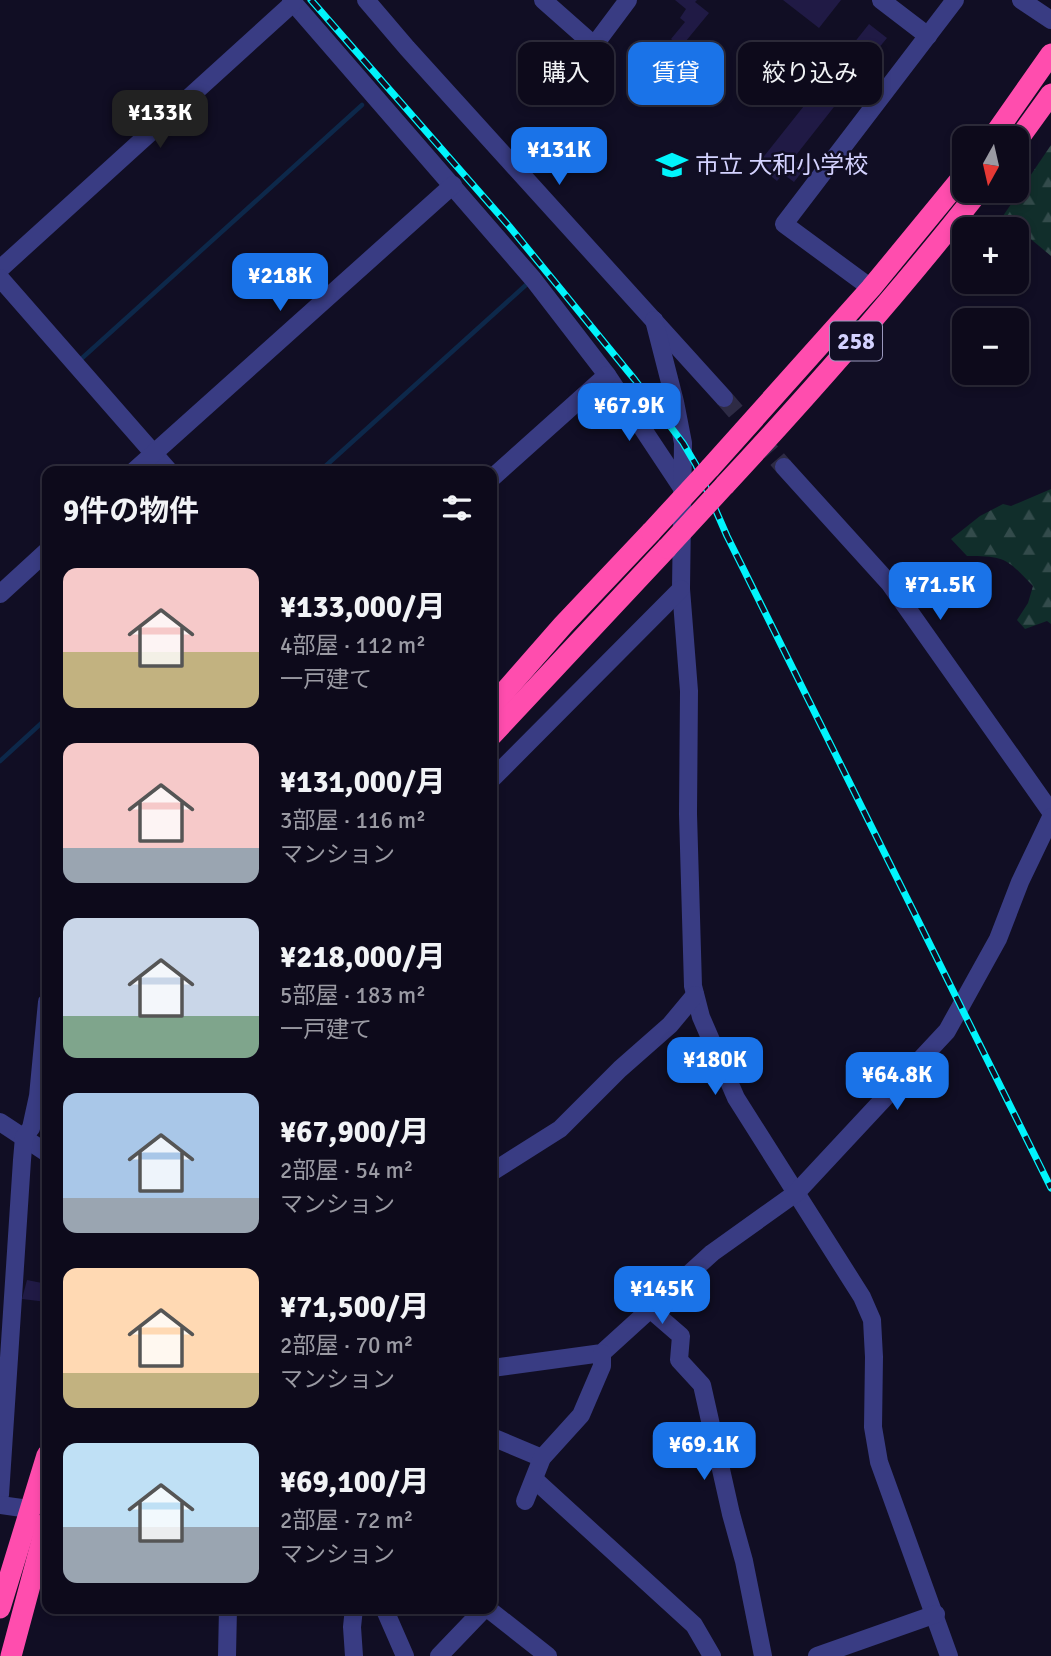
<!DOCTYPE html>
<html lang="ja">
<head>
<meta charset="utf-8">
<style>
	:root { --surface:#0d0a1b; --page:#1b1828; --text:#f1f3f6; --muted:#9a9aa3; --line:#2d2b3a; --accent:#1a73e8 }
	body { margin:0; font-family:Signika,"Noto Sans JP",sans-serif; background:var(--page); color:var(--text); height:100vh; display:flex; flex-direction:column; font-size:26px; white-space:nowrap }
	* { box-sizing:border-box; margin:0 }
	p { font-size:23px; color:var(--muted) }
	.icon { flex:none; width:38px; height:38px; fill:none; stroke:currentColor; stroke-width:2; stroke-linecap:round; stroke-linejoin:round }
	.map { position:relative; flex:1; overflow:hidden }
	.panel { position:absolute; left:42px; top:466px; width:455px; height:1148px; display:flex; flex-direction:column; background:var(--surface); border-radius:14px; box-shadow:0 4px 10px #0003,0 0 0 2px var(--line) }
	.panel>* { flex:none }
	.hud { position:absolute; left:518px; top:42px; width:427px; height:63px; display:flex; gap:14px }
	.needle { width:46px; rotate:188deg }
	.fabs { position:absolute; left:952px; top:126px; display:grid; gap:14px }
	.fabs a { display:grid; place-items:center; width:77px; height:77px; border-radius:14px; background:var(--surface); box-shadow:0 4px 10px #0003,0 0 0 2px var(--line); font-size:35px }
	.price { position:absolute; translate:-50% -60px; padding:0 16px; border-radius:14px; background:var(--accent); color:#fff; font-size:23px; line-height:46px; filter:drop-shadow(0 2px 4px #0008) }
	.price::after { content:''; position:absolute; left:50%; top:42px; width:21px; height:16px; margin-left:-10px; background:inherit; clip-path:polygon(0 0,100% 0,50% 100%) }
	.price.selected { background:#222; color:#fff }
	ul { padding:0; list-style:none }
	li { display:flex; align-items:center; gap:21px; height:175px; padding:0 21px }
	li span { display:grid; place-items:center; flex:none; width:196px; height:140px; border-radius:14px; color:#555 }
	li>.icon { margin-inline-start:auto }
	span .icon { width:84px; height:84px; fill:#fffc; stroke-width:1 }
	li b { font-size:30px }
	h2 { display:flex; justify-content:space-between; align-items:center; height:84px; padding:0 21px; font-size:30px }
	.tag { padding:0 24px; border-radius:14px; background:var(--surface); box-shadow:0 4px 10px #0003,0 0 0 2px var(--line); font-size:24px; line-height:63px }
	.tag.selected { background:var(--accent); color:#fff }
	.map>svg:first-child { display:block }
	.forest { fill:url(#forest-firs) }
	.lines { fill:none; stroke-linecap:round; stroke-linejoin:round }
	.stream { stroke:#0d284a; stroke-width:4.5 }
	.building { fill:#201a45 }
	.street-tunnel { stroke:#2e2b45; stroke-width:18; stroke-dasharray:18 9; stroke-linecap:butt }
	.street { stroke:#393c83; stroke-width:18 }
	.highway { stroke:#ff4dae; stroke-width:21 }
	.rail-casing { stroke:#01f4fc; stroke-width:7 }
	.rail { stroke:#110e24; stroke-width:4.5; stroke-dasharray:13; stroke-linecap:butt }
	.highway-bridge { stroke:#ff4dae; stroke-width:21 }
	.labels { text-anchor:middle; stroke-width:5; stroke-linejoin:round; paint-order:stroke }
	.shield { fill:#110e24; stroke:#9a97bd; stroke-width:2 }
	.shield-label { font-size:23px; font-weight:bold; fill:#d4d2ff }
	.poi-label { font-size:24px; fill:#d4d2ff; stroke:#110e24; text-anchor:start }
</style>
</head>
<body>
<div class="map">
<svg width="1051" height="1656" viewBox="0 0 1051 1656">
	<defs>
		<pattern id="forest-firs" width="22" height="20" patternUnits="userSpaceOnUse" patternTransform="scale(1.75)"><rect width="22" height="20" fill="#112e2b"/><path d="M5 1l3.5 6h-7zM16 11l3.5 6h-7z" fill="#334b4b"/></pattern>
	</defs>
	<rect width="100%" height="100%" fill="#110e24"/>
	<g class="forest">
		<path d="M1051,145v111l-48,-40z"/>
		<path d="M1051,489v135l-4,-3 -22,8 -8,-9 11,-17 5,-17c-26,-27 -27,-30 -66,-30l-16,-17 29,-23 23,-12 8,2z"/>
	</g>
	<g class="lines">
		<g class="stream">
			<path d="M80,360l282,-255"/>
			<path d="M320,471l207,-187"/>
			<path d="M0,761l47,-43"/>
		</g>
	</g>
	<g class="building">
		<path d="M675,0h22l-2,2 14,11 -28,34 -10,-8 14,-17 -5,-4 6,-9z"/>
		<path d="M783,0h58l-22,28z"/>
		<path d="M869,24l18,14 -23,28 15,12 -13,16 -14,-10 -59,75 12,9 -11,14 -11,-8 -6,7 -20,-16z"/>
		<path d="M27,1280l20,4v18l-25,-3z"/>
	</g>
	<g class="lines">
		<path class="street-tunnel" d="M724,398l60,69"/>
		<g class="street">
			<path d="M291,0l242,279 74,96 75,113"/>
			<path d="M366,0l41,48 317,350"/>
			<path d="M543,0l52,46"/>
			<path d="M881,0l47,36"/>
			<path d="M1021,0l30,20"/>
			<path d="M530,97l36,-14 62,-83"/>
			<path d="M0,269l293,-266"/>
			<path d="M0,278l169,193"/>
			<path d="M871,288l-87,-64 171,-224"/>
			<path d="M654,320l21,82 8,41 -2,146 8,102 -1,123 5,172 8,31 35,81 126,199 10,23 2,37 -1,70 6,35 70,194"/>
			<path d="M784,467l106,117 161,228"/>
			<path d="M134,471l319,-286"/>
			<path d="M492,478l115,-103"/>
			<path d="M0,594l47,-43"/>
			<path d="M492,779l189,-190"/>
			<path d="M0,1122l47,31"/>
			<path d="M492,1172l68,-43 60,-60 50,-44 25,-30"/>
			<path d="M651,1310l30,26 -2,24 23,25 29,129 13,47 19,95"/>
			<path d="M492,1368l110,-15 110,-100 84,-60 151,-162 51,-92 22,-57 31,-65"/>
			<path d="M492,1437l50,21"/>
			<path d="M535,1480l159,145 18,31"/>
			<path d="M0,1495l22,-335 2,-23 7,-9 7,-32 9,-94"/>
			<path d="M525,1501l17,-43 39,-43 21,-49v-13"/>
			<path d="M0,1505l29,4"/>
			<path d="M354,1608l-2,19 2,29"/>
			<path d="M384,1608l21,48"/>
			<path d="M487,1608l61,48"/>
			<path d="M227,1656l1,-48"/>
			<path d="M439,1656l46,-48"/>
			<path d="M817,1656l119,-42"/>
		</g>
		<g class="highway">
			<path d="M992,138l59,-84"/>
			<path d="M1017,141l34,-47"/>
			<path d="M710,468l161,-180 93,-113"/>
			<path d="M725,485c89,-96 173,-191 254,-294"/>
			<path d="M492,706l71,-81 88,-93"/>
			<path d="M492,735l175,-187"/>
			<path d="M0,1608l47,-153"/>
			<path d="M11,1656l36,-134"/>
		</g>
		<defs>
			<path id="rail" d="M311,0l198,226 126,154 48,63 13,22 31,71 324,652"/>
		</defs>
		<use href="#rail" class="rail-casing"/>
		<use href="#rail" class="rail"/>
		<g class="highway-bridge">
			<path d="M651,532l59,-64"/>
			<path d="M667,548l58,-63"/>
		</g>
	</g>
	<defs>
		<symbol id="school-bare" viewBox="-9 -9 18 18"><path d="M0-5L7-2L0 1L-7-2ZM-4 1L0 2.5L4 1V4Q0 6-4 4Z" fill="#01f4fc" stroke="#110e24" stroke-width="2.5" paint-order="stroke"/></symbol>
	</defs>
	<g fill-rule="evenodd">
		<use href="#school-bare" x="650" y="143" width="44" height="44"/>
	</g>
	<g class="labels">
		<rect class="shield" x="830" y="321.5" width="52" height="39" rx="5"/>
		<g class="shield-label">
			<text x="856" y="349">258</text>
		</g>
		<g class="poi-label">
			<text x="695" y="173">市立 大和小学校</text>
		</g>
	</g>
</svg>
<div class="fabs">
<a><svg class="needle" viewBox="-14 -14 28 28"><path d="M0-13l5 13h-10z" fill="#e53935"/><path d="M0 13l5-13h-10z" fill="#9a9aa3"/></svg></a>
<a>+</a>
<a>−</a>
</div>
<b class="price selected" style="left:160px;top:150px">¥133K</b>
<b class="price" style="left:559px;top:187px">¥131K</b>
<b class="price" style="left:280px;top:313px">¥218K</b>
<b class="price" style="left:629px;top:443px">¥67.9K</b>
<b class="price" style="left:940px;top:622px">¥71.5K</b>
<b class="price" style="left:715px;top:1097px">¥180K</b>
<b class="price" style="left:897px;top:1112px">¥64.8K</b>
<b class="price" style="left:662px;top:1326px">¥145K</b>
<b class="price" style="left:704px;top:1482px">¥69.1K</b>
<div class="hud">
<a class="tag">購入</a>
<a class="tag selected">賃貸</a>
<a class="tag">絞り込み</a>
</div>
<section class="panel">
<h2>9件の物件<svg class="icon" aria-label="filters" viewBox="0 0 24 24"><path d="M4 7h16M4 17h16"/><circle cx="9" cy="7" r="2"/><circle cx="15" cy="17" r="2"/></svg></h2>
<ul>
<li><span style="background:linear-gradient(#f6c9c9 60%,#c2b280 0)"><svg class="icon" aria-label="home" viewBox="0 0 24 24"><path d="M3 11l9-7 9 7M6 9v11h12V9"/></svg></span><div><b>¥133,000/月</b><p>4部屋 · 112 m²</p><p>一戸建て</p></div></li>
<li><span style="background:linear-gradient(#f6c9c9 75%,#9aa5b1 0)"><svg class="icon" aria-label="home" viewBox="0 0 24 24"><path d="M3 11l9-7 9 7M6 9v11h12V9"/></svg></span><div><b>¥131,000/月</b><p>3部屋 · 116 m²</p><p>マンション</p></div></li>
<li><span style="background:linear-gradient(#c9d6e8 70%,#7fa58c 0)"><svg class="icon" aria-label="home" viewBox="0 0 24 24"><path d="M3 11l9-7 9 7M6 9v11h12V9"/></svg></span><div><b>¥218,000/月</b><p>5部屋 · 183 m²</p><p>一戸建て</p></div></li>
<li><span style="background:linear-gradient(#a9c7e8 75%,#9aa5b1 0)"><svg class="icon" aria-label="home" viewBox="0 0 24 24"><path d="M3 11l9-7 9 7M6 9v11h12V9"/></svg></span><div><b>¥67,900/月</b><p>2部屋 · 54 m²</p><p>マンション</p></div></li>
<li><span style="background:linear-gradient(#ffd9b3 75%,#c2b280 0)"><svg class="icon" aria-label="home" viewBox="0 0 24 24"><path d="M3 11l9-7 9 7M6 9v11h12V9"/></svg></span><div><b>¥71,500/月</b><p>2部屋 · 70 m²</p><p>マンション</p></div></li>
<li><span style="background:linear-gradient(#bfe0f5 60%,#9aa5b1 0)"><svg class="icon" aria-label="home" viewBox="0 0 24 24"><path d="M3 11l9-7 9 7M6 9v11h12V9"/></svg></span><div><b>¥69,100/月</b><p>2部屋 · 72 m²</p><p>マンション</p></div></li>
</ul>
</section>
</div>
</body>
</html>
